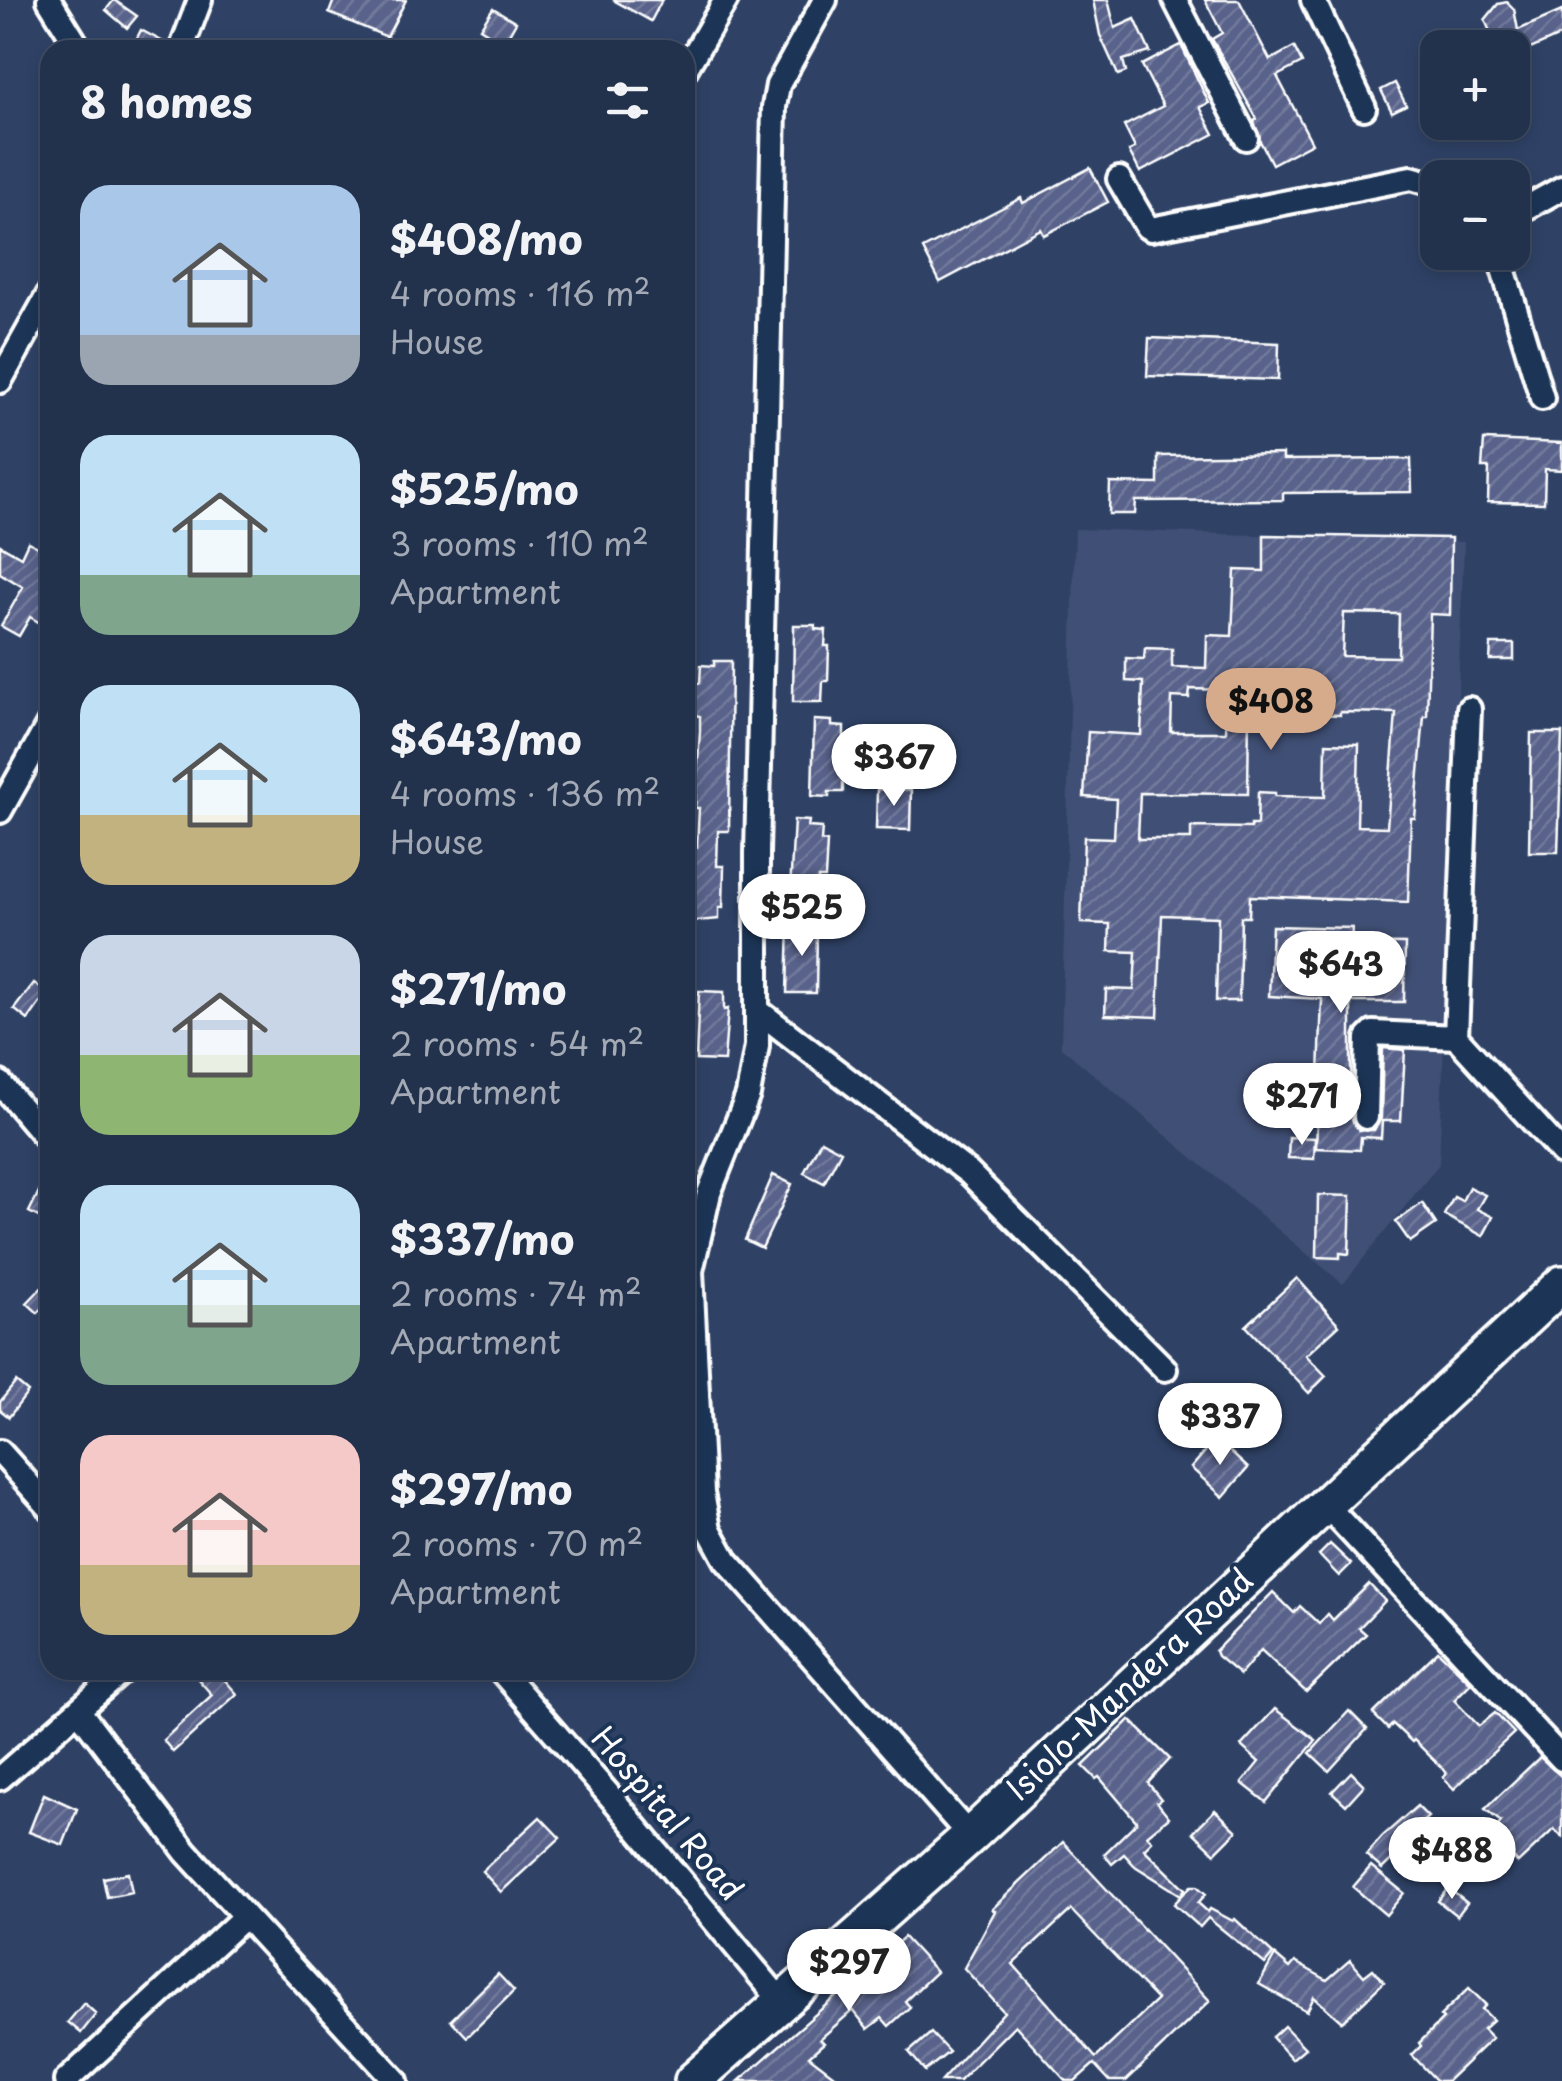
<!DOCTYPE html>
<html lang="en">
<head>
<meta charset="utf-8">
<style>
	:root { --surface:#23324c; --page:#2f3e56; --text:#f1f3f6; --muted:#a3aab5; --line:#404d64; --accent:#d6ab8b }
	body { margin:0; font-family:"Playpen Sans",sans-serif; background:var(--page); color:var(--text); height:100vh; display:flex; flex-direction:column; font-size:38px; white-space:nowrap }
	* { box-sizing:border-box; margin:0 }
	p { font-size:32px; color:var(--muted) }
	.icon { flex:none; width:55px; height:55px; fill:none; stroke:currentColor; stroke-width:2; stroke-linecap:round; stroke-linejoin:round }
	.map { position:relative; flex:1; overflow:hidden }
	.side { position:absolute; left:40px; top:40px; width:655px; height:1640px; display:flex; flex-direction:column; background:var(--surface); border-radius:30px; box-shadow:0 5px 15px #0003,0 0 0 2px var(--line) }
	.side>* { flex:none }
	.tools { position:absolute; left:1420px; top:30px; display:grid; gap:20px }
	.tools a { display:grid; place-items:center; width:110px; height:110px; border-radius:20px; background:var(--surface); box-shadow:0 5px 15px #0003,0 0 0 2px var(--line); font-size:50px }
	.price { position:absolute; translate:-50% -85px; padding:0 22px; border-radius:35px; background:#fff; color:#222; font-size:32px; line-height:65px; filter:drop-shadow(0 2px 5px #0008) }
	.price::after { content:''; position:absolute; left:50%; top:60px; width:30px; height:22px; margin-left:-15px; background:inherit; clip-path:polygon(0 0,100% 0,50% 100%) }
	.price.active { background:var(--accent); color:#111 }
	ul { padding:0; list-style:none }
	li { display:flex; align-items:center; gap:30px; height:250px; padding:0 40px }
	li span { display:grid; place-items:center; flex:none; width:280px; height:200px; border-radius:30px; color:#555 }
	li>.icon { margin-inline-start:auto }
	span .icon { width:120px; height:120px; fill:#fffc; stroke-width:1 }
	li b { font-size:42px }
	h2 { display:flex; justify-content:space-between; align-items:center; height:120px; padding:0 40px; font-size:42px }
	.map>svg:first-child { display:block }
	.built { fill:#405074 }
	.building { fill:url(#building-hatch); stroke:#fff; stroke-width:2.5; fill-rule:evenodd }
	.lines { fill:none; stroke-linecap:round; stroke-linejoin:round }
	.minor-casing { stroke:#fff; stroke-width:30 }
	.highway-casing { stroke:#fff; stroke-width:42 }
	.minor { stroke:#1d3557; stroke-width:22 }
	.highway { stroke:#1d3557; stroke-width:35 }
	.labels { text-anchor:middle; stroke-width:8; stroke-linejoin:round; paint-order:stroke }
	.street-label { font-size:32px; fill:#fff; stroke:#1d3557 }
</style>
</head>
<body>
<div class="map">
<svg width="1562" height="2081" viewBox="0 0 1562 2081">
	<defs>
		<pattern id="building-hatch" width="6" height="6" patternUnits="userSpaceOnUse" patternTransform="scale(2.5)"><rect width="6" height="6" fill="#59628a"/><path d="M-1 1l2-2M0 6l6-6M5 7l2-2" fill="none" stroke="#727a9c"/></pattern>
	</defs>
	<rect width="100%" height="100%" fill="#2f4266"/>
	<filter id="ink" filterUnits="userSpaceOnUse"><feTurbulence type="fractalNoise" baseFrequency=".01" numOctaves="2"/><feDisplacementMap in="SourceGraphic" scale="20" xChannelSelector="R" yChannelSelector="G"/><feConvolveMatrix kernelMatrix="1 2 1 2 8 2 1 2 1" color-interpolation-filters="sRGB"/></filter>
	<g filter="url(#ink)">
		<path class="built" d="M1075,529l389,13 -25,622 -96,120 -282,-237z"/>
		<g class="building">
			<path d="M114,0l23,16 -10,12 -21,-18z"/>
			<path d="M334,0h72l-19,37 -58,-24z"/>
			<path d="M613,0h49l-11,21z"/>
			<path d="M1093,0h15l7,28 20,-9 15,33 -27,8 3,12 -8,3 -18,-40z"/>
			<path d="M1205,0h34l31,60 24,-13 8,16 -25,13 35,67 -40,21 -12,-23 -6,-20 3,-2 -45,-80 10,-6z"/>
			<path d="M1507,2l7,7 4,21 44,-19v24l-50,22v-9h-33l15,-7 -9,-21 13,-16z"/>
			<path d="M493,8l23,14 -12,21 -24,-15z"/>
			<path d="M141,30l26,14 -1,6h-21l-11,-6z"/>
			<path d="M1181,45l28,58 -9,4 14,27 -74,38 -11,-21 6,-3 -11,-22 39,-20 -21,-41z"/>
			<path d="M1395,83l11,22 -14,7 -11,-22z"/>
			<path d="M1090,168l18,34 -64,33 -3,-6 -101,53 -17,-33 98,-51 2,5z"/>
			<path d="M1149,338l130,5 -1,37 -131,-4z"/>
			<path d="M1484,440l78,3v27l-17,-1 -1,34 -56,-1 1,-34h-7z"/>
			<path d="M1283,454v6l128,-1 1,33 -129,1v7l-147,1 -1,13h-26l1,-31 48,1v-28z"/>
			<path d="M1264,535l187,3 -1,77 -20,-1 -3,102h-3l-9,102h-4l-3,84 -158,-6 -1,21h-8l-2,84h-23l2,-84 -56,-2 -4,102 -53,-2 1,-26 28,1 2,-38 -27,-1 1,-27 -29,-1 3,-86 30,1 2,-39 -32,-2 4,-65 53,3 2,-53 -17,-1v-23l18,1 1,-11 27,1v18l34,1 1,-33 25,1 3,-66 29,1zM1344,613l55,1 -1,43 -56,-1zM1190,689l37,1 -1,42h-55l1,-35 17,1zM1249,712l91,3v-3l56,1 -9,114 -30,-1 2,-82 -33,-1 -1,54 -50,-1v-3l-17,-1 -1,33h-6v3l-60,-1v12h-53l2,-46 108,1z"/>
			<path d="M28,542l22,11v76l-20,-12 -11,19 -18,-10 22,-39 -23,-14v-28l21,12z"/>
			<path d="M794,625h21v4l11,1 -1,16h4l-1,35h-5l-1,21h-29z"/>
			<path d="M1491,644h23v16h-24z"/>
			<path d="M714,661h17l-2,170h-11l-1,35h7l-1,41h-4v12l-32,3 1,-76 9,1 2,-39h-4l5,-77v-15l-6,-1 2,-31 4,-1 1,-18 13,1z"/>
			<path d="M814,720l18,1v5l12,1v14l5,1 -2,34 -4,1v15h-14v5l-17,-1z"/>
			<path d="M1531,733h31l-4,119h-29z"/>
			<path d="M877,789l34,1 -1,40 -34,-1z"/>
			<path d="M794,820l15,1 -1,6 14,1 -1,13 6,1 -2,36h-7v14l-28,-1z"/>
			<path d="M789,922h17l-1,7h12l-1,64h-29z"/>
			<path d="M1272,926l80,2 -1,15 54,1 -1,58h-53v115l8,13h15l7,-12 2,-70 22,2 -4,71h-19l-1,17 -20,-1 -1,13 -44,-2 6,-149 -53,-3z"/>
			<path d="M34,983l13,10 -19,27 -14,-11z"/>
			<path d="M699,991l25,1v18l4,-1 -4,52 -28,-1z"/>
			<path d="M1289,1137l26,1 -1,21 -26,-1z"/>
			<path d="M821,1140l20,11 -17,32 -20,-10z"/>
			<path d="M50,1169v54l-21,-11z"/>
			<path d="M773,1175l19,9 -30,64 -17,-8z"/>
			<path d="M1469,1187l16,8 -8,14 16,8 -10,19 -39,-21 10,-18 8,4z"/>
			<path d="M1318,1195l33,1 -2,58 -9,-1v5l-23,-1z"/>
			<path d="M1422,1203l14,21 -26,18 -14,-20z"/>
			<path d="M1297,1278l42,47 -33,30 20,21 -17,17 -63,-67z"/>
			<path d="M50,1279v22l-12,12 -11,-10z"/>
			<path d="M16,1382l12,10 -19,25 -9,-7v-8z"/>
			<path d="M1216,1439l32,29 -25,29 -32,-29z"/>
			<path d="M1330,1544l21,20 -12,12 -20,-21z"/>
			<path d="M1369,1584l16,17 -26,27 7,6 -60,58 -45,-42 -21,25 -23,-19 -2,-5 58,-59 21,21 6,-7 19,18 9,-10 5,6z"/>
			<path d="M1438,1651l33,32 -17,17 25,26 16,-13 19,20 -60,56 -11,-12 4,-4 -33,-33 -2,2 -19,-18 -5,5 -15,-15z"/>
			<path d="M190,1670h26l21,24 -64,58 -10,-12 49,-45z"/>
			<path d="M1275,1709l41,31 -50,62 -24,-19 17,-21 -18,-16z"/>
			<path d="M1349,1711l18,18 -38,42 -19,-18z"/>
			<path d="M1130,1720l40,39 -22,24 13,16 -4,3 12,15 -22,18 5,6 -8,8 41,40 -4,6 -46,-29 -11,-12 -12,10 -8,-10 33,-32 -38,-45 -3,2 -13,-13z"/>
			<path d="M1540,1757l22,20v60l-8,-8 -36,34 -26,-29 9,-12 -16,-13z"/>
			<path d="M1351,1772l13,13 -18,20 -14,-13z"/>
			<path d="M44,1794l33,15 -14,36 -34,-13z"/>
			<path d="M1417,1806l11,11 -25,23 5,4 -26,25 -16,-14 17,-19z"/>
			<path d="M1215,1810l22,21 -22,22 -22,-21z"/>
			<path d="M540,1817l20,21 -59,54 -19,-21z"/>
			<path d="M1063,1842l147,159 -84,80h-16l-16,-17 -19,17h-9l-51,-56 -56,56h-18l63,-69 -40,-44 31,-57 -3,-2zM1071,1910l86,90 -61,58 -83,-94z"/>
			<path d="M1371,1866l33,27 -18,22 -33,-28z"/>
			<path d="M128,1873l4,19 -25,5 -4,-19z"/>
			<path d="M1191,1886h6l9,8 -8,9 10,9 2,-3 23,12 2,-2 38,35 -8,10 -57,-46 -8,9 -26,-23z"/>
			<path d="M1448,1888l19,15 -10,13 -19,-15z"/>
			<path d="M904,1937l32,35 -31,29 5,6 -21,19 -7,-8 -14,11 -15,-19 -33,29 4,4 -15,13 33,25h-103z"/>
			<path d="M1275,1955l15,13 5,-6 32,18 23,-20 14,16 9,-7 11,13 -42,40 -28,-25 -7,14 -48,-27z"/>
			<path d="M498,1974l16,17 -47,46 -16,-17z"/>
			<path d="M1469,1988l17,17 -4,4 11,11 -10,9 9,9 -45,43h-10l-25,-26 9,-9 -2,-3 24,-24 -3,-3z"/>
			<path d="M84,2003l12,11 -15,19 -13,-11z"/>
			<path d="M1284,2026l21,22 -13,11 -20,-22z"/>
			<path d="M931,2033l18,19 -24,19 -16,-19z"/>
		</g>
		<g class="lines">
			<defs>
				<g id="minor">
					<path d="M49,0l31,50"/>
					<path d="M825,0l-47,85 -4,22 -17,747v192l-9,49 -39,98 -18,78 11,222 7,36 17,31 244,276"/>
					<path d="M1175,0l71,138"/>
					<path d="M1313,0l51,108"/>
					<path d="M181,50l19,-50"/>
					<path d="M685,70l41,-70"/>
					<path d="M1119,179l28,48 4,2 260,-51 14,4 13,9"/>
					<path d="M1512,216l50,-28"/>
					<path d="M1498,252l44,146"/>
					<path d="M0,381l50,-89"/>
					<path d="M1469,709l-13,328 106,116"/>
					<path d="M0,811l50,-89"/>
					<path d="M757,1010l212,163 196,196"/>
					<path d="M0,1083l50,59"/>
					<path d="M1366,1117l2,-79 5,-5 83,4"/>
					<path d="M0,1452l50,56"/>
					<path d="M1324,1503l238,256"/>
					<path d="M500,1670l117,134 165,198"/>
					<path d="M79,1711l107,141 210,229"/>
					<path d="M0,1778l124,-108"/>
					<path d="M66,2081l177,-163"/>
				</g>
				<path id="highway" d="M693,2081l277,-245 592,-552"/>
			</defs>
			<use href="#minor" class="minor-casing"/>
			<use href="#highway" class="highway-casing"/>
			<use href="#minor" class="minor"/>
			<use href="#highway" class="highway"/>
		</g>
	</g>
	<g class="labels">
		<g class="street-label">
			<text transform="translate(1130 1685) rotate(-43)" y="11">Isiolo-Mandera Road</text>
			<text transform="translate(667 1814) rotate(50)" y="11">Hospital Road</text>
		</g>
	</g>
</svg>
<div class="tools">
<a>+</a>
<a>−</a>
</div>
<b class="price active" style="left:1271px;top:753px">$408</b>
<b class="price" style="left:894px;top:809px">$367</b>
<b class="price" style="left:802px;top:959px">$525</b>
<b class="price" style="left:1341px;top:1016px">$643</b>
<b class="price" style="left:1302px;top:1148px">$271</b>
<b class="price" style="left:1220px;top:1468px">$337</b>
<b class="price" style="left:1452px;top:1902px">$488</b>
<b class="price" style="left:849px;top:2014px">$297</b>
<section class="side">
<h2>8 homes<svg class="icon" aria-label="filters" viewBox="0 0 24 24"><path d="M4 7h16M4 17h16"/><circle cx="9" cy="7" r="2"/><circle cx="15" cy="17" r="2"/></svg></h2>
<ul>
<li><span style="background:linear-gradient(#a9c7e8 75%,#9aa5b1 0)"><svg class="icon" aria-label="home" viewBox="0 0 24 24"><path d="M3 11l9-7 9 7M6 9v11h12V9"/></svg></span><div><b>$408/mo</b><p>4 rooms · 116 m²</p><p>House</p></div></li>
<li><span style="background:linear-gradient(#bfe0f5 70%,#7fa58c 0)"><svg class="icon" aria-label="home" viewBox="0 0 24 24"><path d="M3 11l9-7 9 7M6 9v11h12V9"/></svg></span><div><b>$525/mo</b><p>3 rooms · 110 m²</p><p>Apartment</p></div></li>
<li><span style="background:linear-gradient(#bfe0f5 65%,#c2b280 0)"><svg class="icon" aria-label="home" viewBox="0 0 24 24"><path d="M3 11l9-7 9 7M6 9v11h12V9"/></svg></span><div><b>$643/mo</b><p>4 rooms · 136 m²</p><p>House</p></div></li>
<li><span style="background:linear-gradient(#c9d6e8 60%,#8fb573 0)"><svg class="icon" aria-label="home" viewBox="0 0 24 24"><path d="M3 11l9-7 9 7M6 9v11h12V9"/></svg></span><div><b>$271/mo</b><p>2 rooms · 54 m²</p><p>Apartment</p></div></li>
<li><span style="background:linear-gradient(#bfe0f5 60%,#7fa58c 0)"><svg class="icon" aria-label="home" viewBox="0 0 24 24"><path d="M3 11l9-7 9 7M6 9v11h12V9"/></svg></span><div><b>$337/mo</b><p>2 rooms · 74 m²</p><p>Apartment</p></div></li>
<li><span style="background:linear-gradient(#f6c9c9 65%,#c2b280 0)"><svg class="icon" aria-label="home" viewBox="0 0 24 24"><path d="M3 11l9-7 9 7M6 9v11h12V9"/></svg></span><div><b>$297/mo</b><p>2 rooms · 70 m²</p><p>Apartment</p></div></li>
</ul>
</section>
</div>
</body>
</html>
